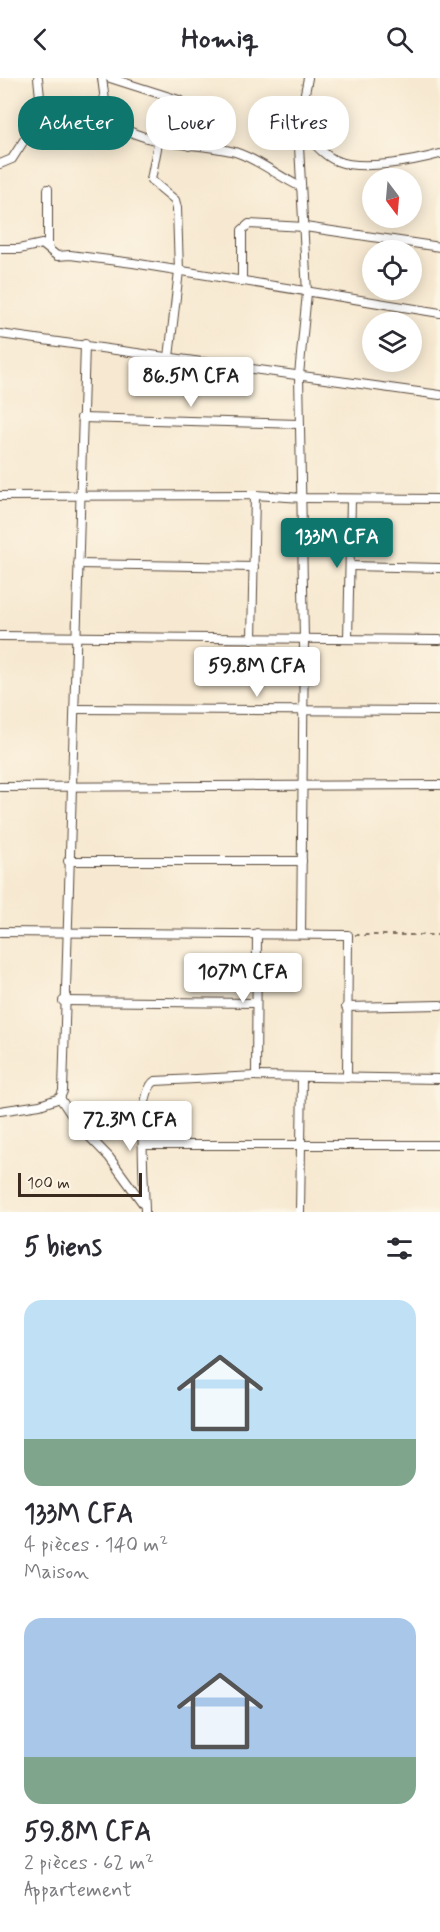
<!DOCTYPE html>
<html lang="fr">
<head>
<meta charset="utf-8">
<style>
	:root { --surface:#fff; --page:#f2f2f3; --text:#2b2b33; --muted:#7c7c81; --accent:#0f766e }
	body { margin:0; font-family:Mynerve,sans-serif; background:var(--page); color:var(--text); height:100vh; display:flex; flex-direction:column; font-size:22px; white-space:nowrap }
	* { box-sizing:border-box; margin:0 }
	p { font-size:20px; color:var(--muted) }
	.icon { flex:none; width:33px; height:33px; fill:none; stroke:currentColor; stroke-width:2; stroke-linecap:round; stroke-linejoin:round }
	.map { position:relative; height:1134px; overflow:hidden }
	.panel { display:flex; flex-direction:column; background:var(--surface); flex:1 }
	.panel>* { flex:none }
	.hud { position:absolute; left:18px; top:18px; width:405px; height:54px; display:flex; gap:12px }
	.needle { width:39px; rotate:164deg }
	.tools { position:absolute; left:362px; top:90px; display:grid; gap:12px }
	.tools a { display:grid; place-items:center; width:60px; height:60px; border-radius:50%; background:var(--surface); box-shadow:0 3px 15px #0003; font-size:30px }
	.scale { position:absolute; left:18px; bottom:15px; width:124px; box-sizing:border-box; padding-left:6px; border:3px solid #3b2a1e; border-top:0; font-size:16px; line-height:21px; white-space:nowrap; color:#3b2a1e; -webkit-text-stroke:4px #fcf5e5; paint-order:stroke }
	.price { position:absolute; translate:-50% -51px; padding:0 14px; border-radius:6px; background:#fff; color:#222; font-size:20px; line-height:39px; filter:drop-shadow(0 2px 3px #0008) }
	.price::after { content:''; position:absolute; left:50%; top:36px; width:18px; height:14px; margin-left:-9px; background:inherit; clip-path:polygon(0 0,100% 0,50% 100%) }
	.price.selected { background:var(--accent); color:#fff }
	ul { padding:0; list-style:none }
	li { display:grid; align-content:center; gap:12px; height:318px; padding:0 24px }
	li span { display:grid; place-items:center; height:186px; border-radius:18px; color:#555 }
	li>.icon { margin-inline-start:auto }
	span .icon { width:108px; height:108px; fill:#fffc; stroke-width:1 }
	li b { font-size:26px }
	h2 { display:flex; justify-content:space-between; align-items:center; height:72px; padding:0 24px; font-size:26px }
	.tag { padding:0 21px; border-radius:24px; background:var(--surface); box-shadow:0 3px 15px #0003; font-size:21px; line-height:54px }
	.tag.selected { background:var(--accent); color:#fff }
	header { display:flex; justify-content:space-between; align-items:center; height:78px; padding:0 24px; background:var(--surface); font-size:27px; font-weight:700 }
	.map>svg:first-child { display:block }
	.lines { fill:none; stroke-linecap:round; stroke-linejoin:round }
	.street-casing { stroke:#574739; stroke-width:10 }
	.path { stroke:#574739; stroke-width:1.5; stroke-dasharray:4.5 4.5; stroke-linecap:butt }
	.street { stroke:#fff; stroke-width:8 }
</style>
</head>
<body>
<header><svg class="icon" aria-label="back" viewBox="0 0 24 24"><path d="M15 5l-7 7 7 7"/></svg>Homiq<svg class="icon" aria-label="search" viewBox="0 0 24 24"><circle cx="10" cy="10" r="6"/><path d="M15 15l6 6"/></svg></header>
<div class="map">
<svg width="440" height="1134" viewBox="0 0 440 1134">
	<rect width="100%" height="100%" fill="#fcf5e5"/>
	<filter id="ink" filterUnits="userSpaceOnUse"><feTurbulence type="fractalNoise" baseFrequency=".0167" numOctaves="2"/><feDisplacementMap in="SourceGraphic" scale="12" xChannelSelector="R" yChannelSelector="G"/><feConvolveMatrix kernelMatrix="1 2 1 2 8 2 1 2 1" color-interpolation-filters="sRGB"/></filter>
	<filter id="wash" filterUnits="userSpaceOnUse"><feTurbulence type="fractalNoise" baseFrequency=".008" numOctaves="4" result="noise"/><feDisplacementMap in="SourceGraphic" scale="24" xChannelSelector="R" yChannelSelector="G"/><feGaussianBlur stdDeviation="1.35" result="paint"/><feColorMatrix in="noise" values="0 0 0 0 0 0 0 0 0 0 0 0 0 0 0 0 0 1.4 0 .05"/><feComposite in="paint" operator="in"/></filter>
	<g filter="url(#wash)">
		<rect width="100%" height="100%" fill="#f7e9d1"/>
	</g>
	<g filter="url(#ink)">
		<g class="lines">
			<defs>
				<g id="street">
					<path d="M102,0l5,38c37,34 83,24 128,36 23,7 44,25 66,35"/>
					<path d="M110,0l69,22 5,5 5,41"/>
					<path d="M298,50c12,10 25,28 39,33 25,10 77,0 103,-7"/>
					<path d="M158,65l-7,37 24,20 2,8 2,63 -10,86"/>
					<path d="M0,86l12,-5 25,-39 3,-23 -2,-19"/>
					<path d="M48,111v58"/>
					<path d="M0,171h19l23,-5 15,12 13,-1 63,8 307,50"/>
					<path d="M242,204v-52l7,-6 56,3 135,20"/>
					<path d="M0,256l440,61"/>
					<path d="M81,340l218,6"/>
					<path d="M0,418l255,-1 48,3 137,1"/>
					<path d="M78,486l176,3"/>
					<path d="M350,488l90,2"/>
					<path d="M0,558l440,4"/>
					<path d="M252,561l3,-144"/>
					<path d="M348,561l3,-140"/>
					<path d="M75,631l365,2"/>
					<path d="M0,709l440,-2"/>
					<path d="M68,783h234"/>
					<path d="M0,854l348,3 -1,143"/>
					<path d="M301,856l3,-295 -5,-264 8,-82 -9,-165 10,-50"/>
					<path d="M63,923l193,2"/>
					<path d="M346,929l94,-2"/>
					<path d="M256,998l1,-143"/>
					<path d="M60,1020l3,-7 22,-747"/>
					<path d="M60,1020l18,27 31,32 35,48"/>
					<path d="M0,1033l40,-6 20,-7"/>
					<path d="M143,1067h297"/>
					<path d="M145,1134c0,-25 -10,-119 10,-131l101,-5 184,3"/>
					<path d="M300,1134l2,-135"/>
				</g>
			</defs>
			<use href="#street" class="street-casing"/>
			<path class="path" d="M355,857h85"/>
			<use href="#street" class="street"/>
		</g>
	</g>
</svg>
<div class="tools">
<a><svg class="needle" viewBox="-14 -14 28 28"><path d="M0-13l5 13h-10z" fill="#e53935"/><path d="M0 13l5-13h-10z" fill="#7c7c81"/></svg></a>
<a><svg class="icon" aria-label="locate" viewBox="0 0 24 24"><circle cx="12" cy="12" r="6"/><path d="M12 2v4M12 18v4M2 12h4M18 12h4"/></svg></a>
<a><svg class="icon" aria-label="layers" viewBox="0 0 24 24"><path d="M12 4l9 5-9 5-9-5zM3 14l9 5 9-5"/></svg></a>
</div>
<div class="scale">100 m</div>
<b class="price" style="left:191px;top:330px">86.5M CFA</b>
<b class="price selected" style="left:337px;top:491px">133M CFA</b>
<b class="price" style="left:257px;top:620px">59.8M CFA</b>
<b class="price" style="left:243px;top:926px">107M CFA</b>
<b class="price" style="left:130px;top:1074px">72.3M CFA</b>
<div class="hud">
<a class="tag selected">Acheter</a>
<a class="tag">Louer</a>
<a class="tag">Filtres</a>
</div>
</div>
<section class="panel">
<h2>5 biens<svg class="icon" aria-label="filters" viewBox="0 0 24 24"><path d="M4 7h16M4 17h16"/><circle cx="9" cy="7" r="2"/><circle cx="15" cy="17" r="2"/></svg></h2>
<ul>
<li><span style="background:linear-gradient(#bfe0f5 75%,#7fa58c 0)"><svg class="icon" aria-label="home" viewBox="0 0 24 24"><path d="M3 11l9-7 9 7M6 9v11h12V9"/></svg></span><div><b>133M CFA</b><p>4 pièces · 140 m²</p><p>Maison</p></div></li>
<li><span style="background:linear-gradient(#a9c7e8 75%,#7fa58c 0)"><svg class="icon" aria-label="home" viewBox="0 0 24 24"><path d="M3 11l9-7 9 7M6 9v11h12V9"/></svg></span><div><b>59.8M CFA</b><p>2 pièces · 62 m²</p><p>Appartement</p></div></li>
</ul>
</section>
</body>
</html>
